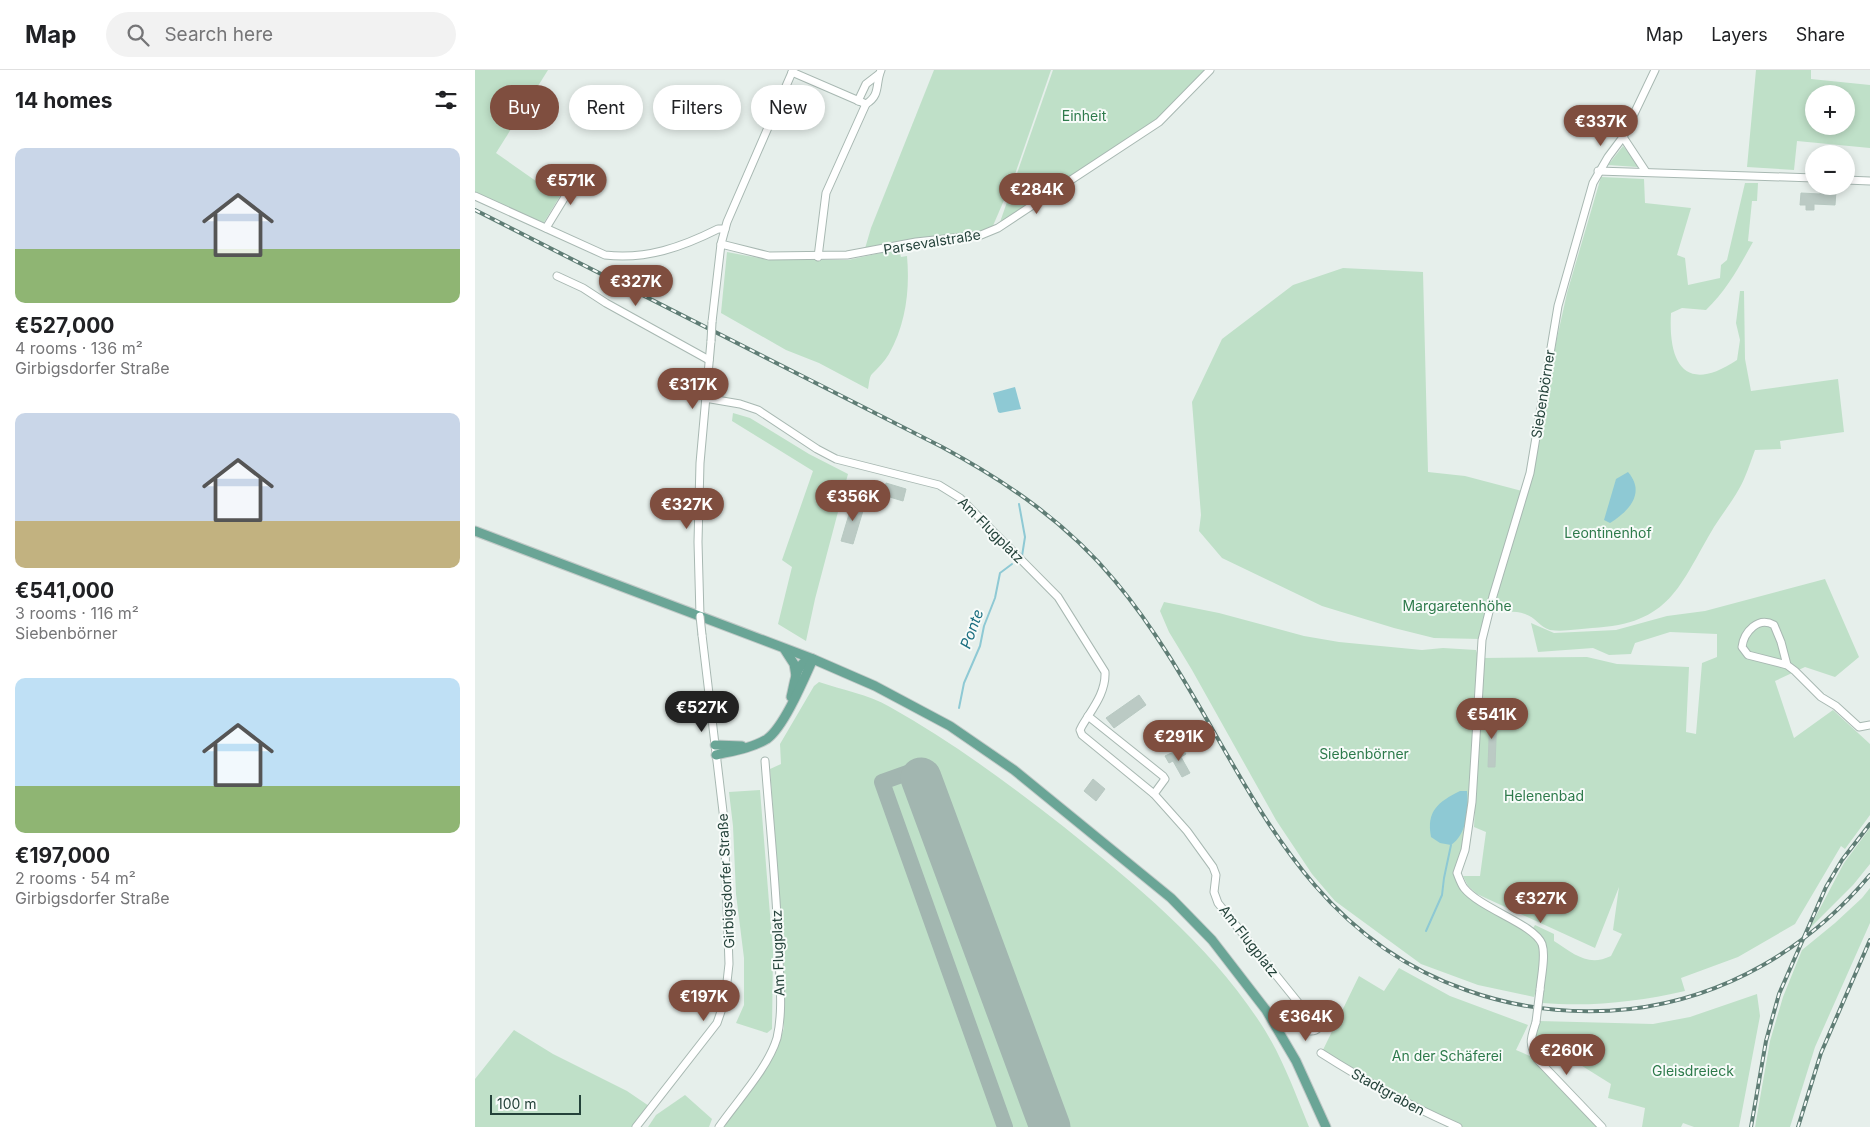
<!DOCTYPE html>
<html lang="en">
<head>
<meta charset="utf-8">
<style>
	:root { --surface:#fff; --page:#f2f2f2; --text:#202124; --muted:#757577; --line:#e0e0e0; --accent:#7f4e3f }
	body { margin:0; font-family:Inter,sans-serif; background:var(--page); color:var(--text); height:100vh; display:flex; flex-direction:column; font-size:19px; white-space:nowrap }
	* { box-sizing:border-box; margin:0 }
	p { font-size:16px; color:var(--muted) }
	.icon { flex:none; width:28px; height:28px; fill:none; stroke:currentColor; stroke-width:2; stroke-linecap:round; stroke-linejoin:round }
	.map { position:relative; flex:1; overflow:hidden }
	.side { display:flex; flex-direction:column; background:var(--surface); width:475px }
	.side>* { flex:none }
	.guide { position:absolute; left:15px; top:15px; width:475px; height:45px; display:flex; gap:10px }
	.fabs { position:absolute; left:1330px; top:15px; display:grid; gap:10px }
	.fabs a { display:grid; place-items:center; width:50px; height:50px; border-radius:50%; background:var(--surface); box-shadow:0 2px 8px #0003; font-size:25px }
	.scale { position:absolute; left:15px; bottom:12px; width:91px; box-sizing:border-box; padding-left:5px; border:2px solid #24423a; border-top:0; font-size:14px; line-height:18px; white-space:nowrap; color:#24423a; -webkit-text-stroke:4px #f7fbf9; paint-order:stroke }
	.price { position:absolute; translate:-50% -42px; padding:0 11px; border-radius:18px; background:var(--accent); color:#fff; font-size:16px; line-height:32px; filter:drop-shadow(0 1px 2px #0008) }
	.price::after { content:''; position:absolute; left:50%; top:30px; width:15px; height:11px; margin-left:-8px; background:inherit; clip-path:polygon(0 0,100% 0,50% 100%) }
	.price.on { background:#222; color:#fff }
	ul { padding:0; list-style:none }
	li { display:grid; align-content:center; gap:10px; height:265px; padding:0 15px }
	li span { display:grid; place-items:center; height:155px; border-radius:10px; color:#555 }
	li>.icon { margin-inline-start:auto }
	span .icon { width:90px; height:90px; fill:#fffc; stroke-width:1 }
	li b { font-size:21px }
	h2 { display:flex; justify-content:space-between; align-items:center; height:60px; padding:0 15px; font-size:21px }
	.tag { padding:0 18px; border-radius:22px; background:var(--surface); box-shadow:0 2px 8px #0003; font-size:18px; line-height:45px }
	.tag.on { background:var(--accent); color:#fff }
	header { display:flex; align-items:center; gap:30px; box-sizing:border-box; height:70px; padding:0 25px; background:var(--surface); border-bottom:1px solid var(--line) }
	header strong { font-size:24px }
	nav { display:flex; gap:28px; margin-inline-start:auto; font-size:18px }
	.search { width:350px; height:45px; background:var(--page); display:flex; align-items:center; gap:12px; box-sizing:border-box; padding:0 18px; border-radius:28px; color:var(--muted); font-size:19px }
	main { display:flex; flex:1; min-height:0 }
	.map>svg:first-child { display:block }
	.green { fill:#bfe0c8; fill-rule:evenodd }
	.water { fill:#8ec9d4 }
	.lines { fill:none; stroke-linecap:round; stroke-linejoin:round }
	.stream { stroke:#8ec9d4; stroke-width:2 }
	.taxiway { stroke:#a2b6b0; stroke-width:16 }
	.runway { stroke:#a2b6b0; stroke-width:41 }
	.building { fill:#bbcac4; stroke:#b8c9c2 }
	.minor-casing { stroke:#a8b8b2; stroke-width:9 }
	.major-casing { stroke:#c2cac8; stroke-width:11 }
	.minor { stroke:#fff; stroke-width:7 }
	.major { stroke:#6aa596; stroke-width:9 }
	.rail-casing { stroke:#5f7d75; stroke-width:4 }
	.rail { stroke:#f7fbf9; stroke-width:2; stroke-dasharray:5.5; stroke-linecap:butt }
	.minor-bridge-casing { stroke:#a8b8b2; stroke-width:9; stroke-linecap:butt }
	.minor-bridge { stroke:#fff; stroke-width:7 }
	.labels { text-anchor:middle; stroke-width:4; stroke-linejoin:round; paint-order:stroke }
	.park-label { font-size:14px; fill:#2d7a4b; stroke:#f7fbf9 }
	.street-label { font-size:14px; fill:#24423a; stroke:#f7fbf9 }
	.water-label { font-size:15px; font-style:italic; fill:#1c6f80; stroke:#f7fbf9 }
</style>
</head>
<body>
<header>
<strong>Map</strong>
<div class="search"><svg class="icon" aria-label="search" viewBox="0 0 24 24"><circle cx="10" cy="10" r="6"/><path d="M15 15l6 6"/></svg>Search here</div>
<nav><a>Map</a><a>Layers</a><a>Share</a></nav>
</header>
<main>
<section class="side">
<h2>14 homes<svg class="icon" aria-label="filters" viewBox="0 0 24 24"><path d="M4 7h16M4 17h16"/><circle cx="9" cy="7" r="2"/><circle cx="15" cy="17" r="2"/></svg></h2>
<ul>
<li><span style="background:linear-gradient(#c9d6e8 65%,#8fb573 0)"><svg class="icon" aria-label="home" viewBox="0 0 24 24"><path d="M3 11l9-7 9 7M6 9v11h12V9"/></svg></span><div><b>€527,000</b><p>4 rooms · 136 m²</p><p>Girbigsdorfer Straße</p></div></li>
<li><span style="background:linear-gradient(#c9d6e8 70%,#c2b280 0)"><svg class="icon" aria-label="home" viewBox="0 0 24 24"><path d="M3 11l9-7 9 7M6 9v11h12V9"/></svg></span><div><b>€541,000</b><p>3 rooms · 116 m²</p><p>Siebenbörner</p></div></li>
<li><span style="background:linear-gradient(#bfe0f5 70%,#8fb573 0)"><svg class="icon" aria-label="home" viewBox="0 0 24 24"><path d="M3 11l9-7 9 7M6 9v11h12V9"/></svg></span><div><b>€197,000</b><p>2 rooms · 54 m²</p><p>Girbigsdorfer Straße</p></div></li>
</ul>
</section>
<div class="map">
<svg width="1395" height="1057" viewBox="0 0 1395 1057">
	<rect width="100%" height="100%" fill="#e6efeb"/>
	<g class="green">
		<path d="M0,0h73l-52,83 47,33 20,5 -20,33 -68,-31z"/>
		<path d="M459,0h117l-37,107 -22,51 -14,6 -114,18 7,-24z"/>
		<path d="M578,0h154l-43,45 -165,110z"/>
		<path d="M1281,0h55v9l59,6v63l-73,-7 -3,29 -47,-3zM1339,24h32v32h-32z"/>
		<path d="M1148,76l16,19 -2,2 -29,-2z"/>
		<path d="M1126,107l43,2 1,24 46,5 -14,47 8,3 3,27 32,-7 1,-13 6,-5 18,-77h13l-1,18h-5l-4,40 5,1c-14,25 -26,48 -47,68l-24,-2 -11,5c-3,52 15,81 66,47l3,-20 -4,-17 4,-32h4l1,68 6,32 87,-12 6,53 -64,9 1,8 -26,1c-5,13 -9,27 -16,39 -7,13 -17,25 -25,38 -35,59 -43,97 -122,101 -13,1 -29,4 -42,2 -10,-3 -15,-13 -25,-16 -10,-4 -23,-1 -34,-4l40,-128 26,-144 10,-45z"/>
		<path d="M424,179l2,8 6,-1c3,34 -1,68 -18,98 -5,8 -11,14 -17,20 -3,3 -3,11 -4,15l-49,-26 -33,-13 -65,-37 6,-61 42,8h79z"/>
		<path d="M868,198l80,4 5,200 37,4 57,15 -41,148 -47,-1 -40,-10 -72,-22 -100,-48 -23,-27 2,-16 -9,-113 30,-63 71,-54z"/>
		<path d="M258,343l17,5 59,36 39,20 -33,125 -9,42 -28,-17 14,-57 -10,-7 31,-89 -81,-50z"/>
		<path d="M1350,509l34,78 -24,20 -30,-10 -30,14 19,57 39,-28 37,34v71l-25,34 -4,-3 -46,78 -57,33 -57,21 4,13c-48,11 -94,16 -143,12 3,-28 12,-54 -9,-75l2,-3 19,9v7c20,13 34,26 57,15l11,-22 -9,-4 6,-43 -24,61 -118,-54 -9,-8 -5,-10h17l6,-44 -12,-5 9,-169 104,-1 30,7 72,3 -3,65 10,2 6,-71 15,-6v-23l-47,-2 -35,11 -4,11 -22,1 -16,-7 -55,4 -7,-29 23,10 62,-3 51,-14 38,-5z"/>
		<path d="M689,532l55,11 85,23 35,6 83,8 21,-2 33,2 2,6 -6,112 -5,59 -12,47 8,16 30,23 43,21 6,11 -1,29 -7,23 -56,-12 -57,-21 -86,-63 -23,-27 -36,-54 -84,-150 -23,-38 -9,-21z"/>
		<path d="M344,612c23,8 49,12 71,25 61,34 119,77 174,120 71,57 142,115 193,191 23,33 37,72 52,109h-585l52,-75 8,-24v-72l-14,-187 11,-5 -1,-20 34,-58z"/>
		<path d="M285,720l13,162 -1,77 -5,4 -31,-10 8,-18v-47l-8,-64 -3,-68 -4,-34z"/>
		<path d="M1395,758v36l-17,21 -44,44 35,-66z"/>
		<path d="M1395,818v35l-55,124 -25,80h-35l15,-86 13,-44 19,-47 33,-27 27,-25z"/>
		<path d="M924,898l51,28 78,29 -12,25 14,6 67,71h-136l-34,-15 -105,-60 37,-76 25,15z"/>
		<path d="M1282,924l3,22 -21,111h-45l-11,-4 -2,4h-39l3,-19 -37,-10 3,-14 -32,-20v-25l-45,1 5,-19 114,3 37,-7z"/>
		<path d="M39,960l39,24 74,37 22,15 -16,21h-158v-48z"/>
		<path d="M210,1025l27,24 -3,8h-61l8,-12z"/>
	</g>
	<g class="water">
		<path d="M540,317l6,22 -21,4 -2,-1 -5,-19z"/>
		<path d="M1153,402c18,21 1,39 -18,51l-6,-3 12,-41z"/>
		<path d="M985,721h7c2,18 0,43 -16,54l-11,-2 -9,-6c-5,-26 7,-35 29,-46z"/>
	</g>
	<g class="lines">
		<g class="stream">
			<path d="M544,434l6,33 -3,19"/>
			<path d="M484,638l5,-25 16,-37 4,-20 11,-28 5,-25 12,-9"/>
			<path d="M951,861l16,-36 2,-17 7,-33"/>
		</g>
		<g class="taxiway">
			<path d="M446,708l-11,-6 -28,10 123,345"/>
			<path d="M569,1057l5,-4"/>
		</g>
		<path class="runway" d="M446,708l129,349"/>
	</g>
	<g class="building">
		<path d="M1345,120l16,1 -1,14 -21,-1v6h-8v-5h-6l1,-12 19,1z"/>
		<path d="M411,413l20,6 -3,12 -20,-6z"/>
		<path d="M378,431l12,3 -12,40 -12,-3z"/>
		<path d="M664,625l7,10 -32,23 -8,-10z"/>
		<path d="M1015,642h7l-2,55h-7z"/>
		<path d="M707,678l4,6 -5,3 9,16 -8,4 -9,-16 -4,2 -4,-7z"/>
		<path d="M618,709l12,10 -9,12 -12,-10z"/>
	</g>
	<g class="lines">
		<defs>
			<g id="minor">
				<path d="M317,2l74,32"/>
				<path d="M383,31l8,-17 13,-10"/>
				<path d="M1148,67l23,35"/>
				<path d="M1123,101l216,7"/>
				<path d="M1371,110l24,1"/>
				<path d="M0,126l130,59c41,5 77,-8 113,-26h7"/>
				<path d="M71,158l33,-54"/>
				<path d="M246,174l48,12 78,-1 69,-13 65,-7 17,-7 161,-106 51,-52"/>
				<path d="M343,187l8,-64 40,-89c15,-9 9,-20 15,-34"/>
				<path d="M82,206l26,12 23,15 103,57"/>
				<path d="M237,252l9,-78 6,-22 66,-152"/>
				<path d="M230,328l35,6 18,6 59,39 19,10 103,26 21,13 98,99 47,75c1,21 -13,37 -23,54l-2,4 2,5 72,59 33,37 26,36 3,8 -2,17 4,11 87,108"/>
				<path d="M225,546l-2,-74 2,-79 11,-122"/>
				<path d="M1312,595l-6,-23 -7,-17c-16,-9 -30,7 -32,22l6,8 39,10 8,6 26,26 15,9 23,21 11,-2"/>
				<path d="M613,646l75,60 2,3 -11,15"/>
				<path d="M1065,920c1,-13 6,-34 2,-46 -8,-20 -61,-35 -78,-56 -3,-4 -5,-10 -7,-15l8,-23 7,-48 10,-162 11,-44 37,-123 28,-167 35,-123 15,-26 15,-20 32,-67"/>
				<circle cx="836" cy="950" r="11"/>
				<path d="M1061,952c-5,16 -8,21 1,37l65,68"/>
				<path d="M846,983c44,28 89,53 137,74"/>
				<path d="M161,1057l81,-104 8,-23 4,-36 -5,-144 -22,-185"/>
				<path d="M244,1057c18,-26 49,-59 58,-89 6,-26 3,-54 2,-80 -2,-66 -9,-131 -14,-197"/>
			</g>
			<g id="major">
				<path d="M0,461l338,128 62,27 75,40 64,44 157,128 41,42 54,70 30,51 30,66"/>
				<path d="M310,580l9,14 2,12"/>
				<path d="M316,627c4,-15 4,-35 21,-38"/>
				<path d="M240,675l27,1"/>
				<path d="M241,685c17,-4 36,-7 51,-16 17,-12 37,-60 46,-80"/>
			</g>
		</defs>
		<use href="#minor" class="minor-casing"/>
		<use href="#major" class="major-casing"/>
		<use href="#minor" class="minor"/>
		<use href="#major" class="major"/>
		<defs>
			<g id="rail">
				<path d="M0,140l467,237c65,35 125,76 173,134 120,143 156,341 351,409 53,19 108,25 164,19 95,-11 179,-61 240,-134"/>
				<path d="M1276,1057l15,-86 13,-47 47,-107 16,-27 28,-36"/>
				<path d="M1323,1057l23,-74 49,-113"/>
			</g>
		</defs>
		<use href="#rail" class="rail-casing"/>
		<use href="#rail" class="rail"/>
		<defs>
			<g id="minor-bridge">
				<path d="M236,271l1,-19"/>
				<path d="M225,546l2,19"/>
				<path d="M1061,952l4,-32"/>
			</g>
		</defs>
		<use href="#minor-bridge" class="minor-bridge-casing"/>
		<use href="#minor-bridge" class="minor-bridge"/>
	</g>
	<g class="labels">
		<g class="park-label">
			<text x="609" y="51">Einheit</text>
			<text x="1133" y="468">Leontinenhof</text>
			<text x="982" y="541">Margaretenhöhe</text>
			<text x="889" y="689">Siebenbörner</text>
			<text x="1069" y="731">Helenenbad</text>
			<text x="972" y="991">An der Schäferei</text>
			<text x="1218" y="1006">Gleisdreieck</text>
		</g>
		<g class="street-label">
			<text transform="translate(457 172) rotate(-9)" y="5">Parsevalstraße</text>
			<text transform="translate(1068 324) rotate(-81)" y="5">Siebenbörner</text>
			<text transform="translate(516 460) rotate(45)" y="5">Am Flugplatz</text>
			<text transform="translate(251 811) rotate(-93)" y="5">Girbigsdorfer Straße</text>
			<text transform="translate(774 871) rotate(52)" y="5">Am Flugplatz</text>
			<text transform="translate(303 883) rotate(-92)" y="5">Am Flugplatz</text>
			<text transform="translate(913 1022) rotate(29)" y="5">Stadtgraben</text>
		</g>
		<g class="water-label">
			<text transform="translate(497 559) rotate(-70)" y="5">Ponte</text>
		</g>
	</g>
</svg>
<div class="fabs">
<a>+</a>
<a>−</a>
</div>
<div class="scale">100 m</div>
<b class="price" style="left:1126px;top:77px">€337K</b>
<b class="price" style="left:96px;top:136px">€571K</b>
<b class="price" style="left:562px;top:145px">€284K</b>
<b class="price" style="left:161px;top:237px">€327K</b>
<b class="price" style="left:218px;top:340px">€317K</b>
<b class="price" style="left:378px;top:452px">€356K</b>
<b class="price" style="left:212px;top:460px">€327K</b>
<b class="price on" style="left:227px;top:663px">€527K</b>
<b class="price" style="left:1017px;top:670px">€541K</b>
<b class="price" style="left:704px;top:692px">€291K</b>
<b class="price" style="left:1066px;top:854px">€327K</b>
<b class="price" style="left:229px;top:952px">€197K</b>
<b class="price" style="left:831px;top:972px">€364K</b>
<b class="price" style="left:1092px;top:1006px">€260K</b>
<div class="guide">
<a class="tag on">Buy</a>
<a class="tag">Rent</a>
<a class="tag">Filters</a>
<a class="tag">New</a>
</div>
</div>
</main>
</body>
</html>
